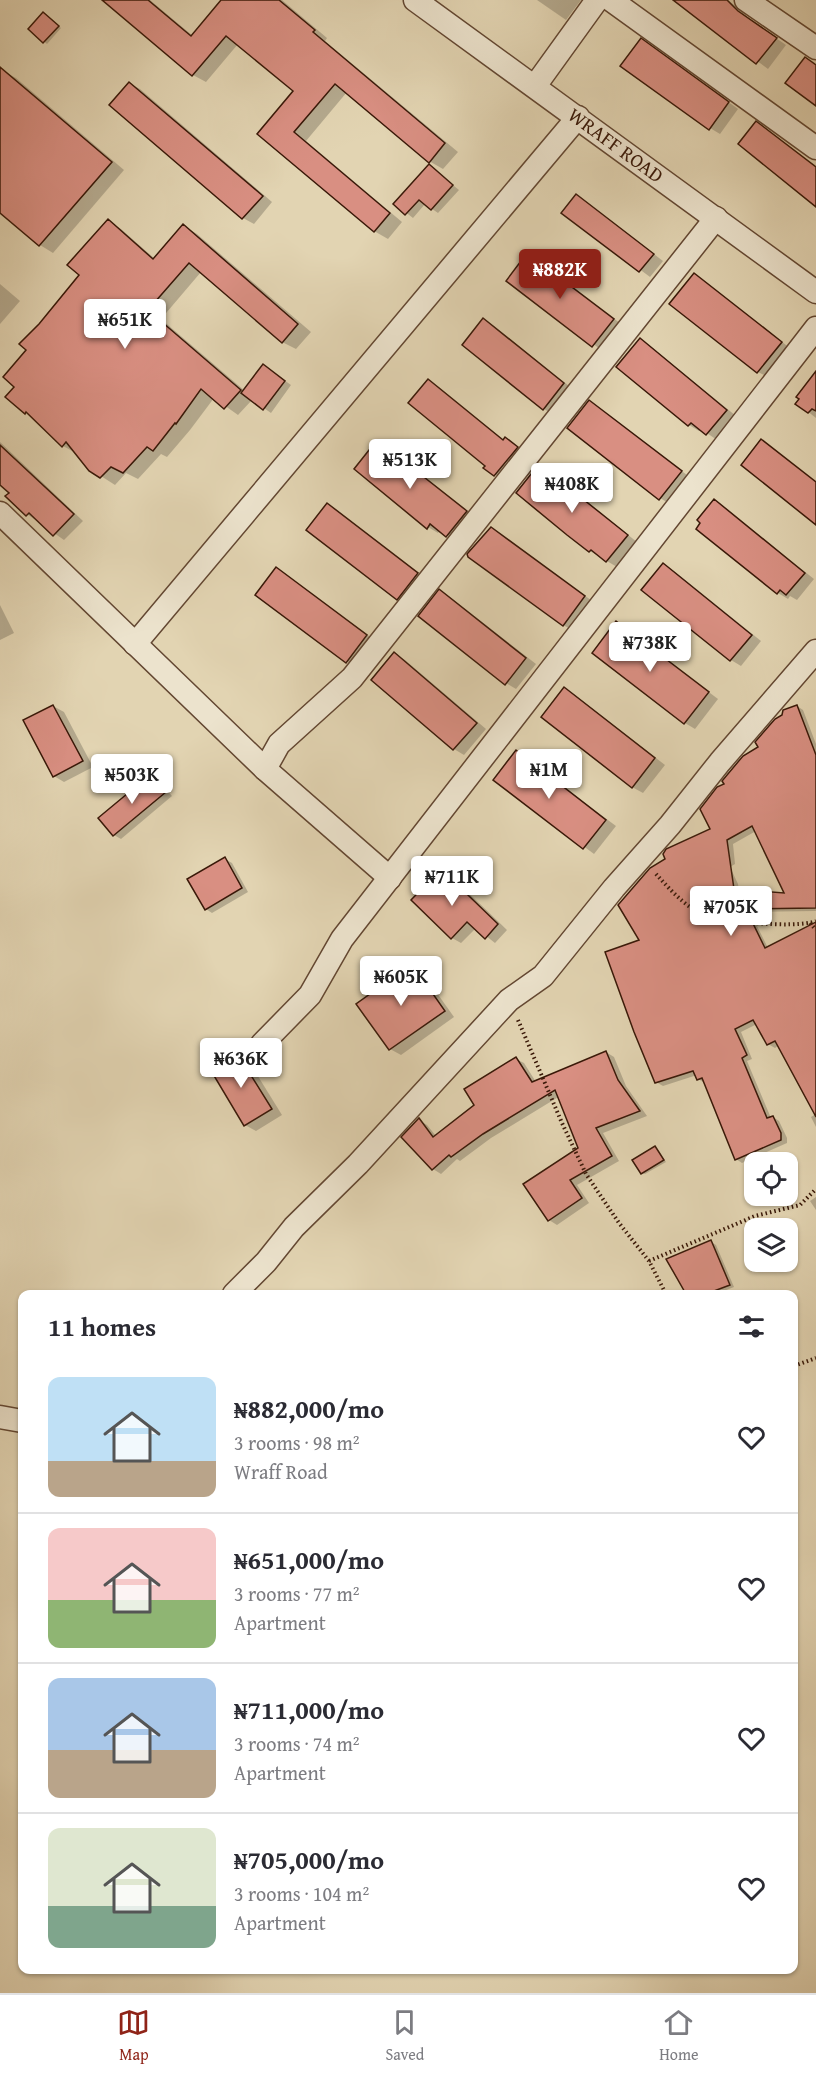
<!DOCTYPE html>
<html lang="en">
<head>
<meta charset="utf-8">
<style>
	:root { --surface:#fff; --page:#f2f2f3; --text:#2b2b33; --muted:#7c7c81; --line:#e1e1e2; --accent:#8f2418 }
	body { margin:0; font-family:"Gentium Book Plus",serif; background:var(--page); color:var(--text); height:100vh; display:flex; flex-direction:column; font-size:22px; white-space:nowrap }
	* { box-sizing:border-box; margin:0 }
	p { font-size:20px; color:var(--muted) }
	.icon { flex:none; width:33px; height:33px; fill:none; stroke:currentColor; stroke-width:2; stroke-linecap:round; stroke-linejoin:round }
	.map { position:relative; flex:1; overflow:hidden }
	.details { position:absolute; left:18px; top:1290px; width:780px; height:684px; display:flex; flex-direction:column; background:var(--surface); border-radius:12px; box-shadow:0 2px 4px #0004 }
	.details>* { flex:none }
	.buttons { position:absolute; left:744px; top:1152px; display:grid; gap:12px }
	.buttons a { display:grid; place-items:center; width:54px; height:54px; border-radius:12px; background:var(--surface); box-shadow:0 2px 4px #0004; font-size:30px }
	.price { position:absolute; translate:-50% -51px; padding:0 14px; border-radius:6px; background:#fff; color:#222; font-size:20px; line-height:39px; filter:drop-shadow(0 2px 3px #0008) }
	.price::after { content:''; position:absolute; left:50%; top:36px; width:18px; height:14px; margin-left:-9px; background:inherit; clip-path:polygon(0 0,100% 0,50% 100%) }
	.price.current { background:var(--accent); color:#fff }
	ul { padding:0; list-style:none }
	li { display:flex; align-items:center; gap:18px; height:150px; padding:0 30px }
	li+li { border-top:2px solid var(--line) }
	li span { display:grid; place-items:center; flex:none; width:168px; height:120px; border-radius:12px; color:#555 }
	li>.icon { margin-inline-start:auto }
	span .icon { width:72px; height:72px; fill:#fffc; stroke-width:1 }
	li b { font-size:26px }
	h2 { display:flex; justify-content:space-between; align-items:center; height:72px; padding:0 30px; font-size:26px }
	.tabs { display:flex; justify-content:space-around; align-items:center; height:84px; border-top:2px solid var(--line); background:var(--surface); font-size:16px; color:var(--muted) }
	.tabs a { display:grid; justify-items:center; gap:3px }
	.tabs .current { color:var(--accent) }
	.map>svg:first-child { display:block }
	.shadow { fill:#0003 }
	.building { fill:#d98f82; stroke:#391808; stroke-width:1.5; fill-rule:evenodd }
	.lines { fill:none; stroke-linecap:round; stroke-linejoin:round }
	.street-casing { stroke:#634732; stroke-width:25 }
	.path { stroke:#391808; stroke-width:4; stroke-dasharray:1.5 3; stroke-linecap:butt }
	.street { stroke:#ece3cd; stroke-width:22 }
	.labels { text-anchor:middle; stroke-width:6; stroke-linejoin:round; paint-order:stroke }
	.street-label { font-size:20px; fill:#391808; stroke:#ece3cd }
</style>
</head>
<body>
<div class="map">
<svg width="816" height="1993" viewBox="0 0 816 1993">
	<rect width="100%" height="100%" fill="#e2d4b2"/>
	<filter id="stains"><feTurbulence type="fractalNoise" baseFrequency=".00333" numOctaves="4"/><feColorMatrix values="0 0 0 0 .2 0 0 0 0 .09 0 0 0 0 .02 0 0 0 .5 -.17"/></filter>
	<radialGradient id="worn" r=".72"><stop offset=".6" stop-color="#630" stop-opacity="0"/><stop offset="1" stop-color="#630" stop-opacity=".3"/></radialGradient>
	<g class="shadow">
		<path d="M104,0h46l43,36 30,-36h59l45,38 -2,3 133,111 -15,17 -14,-8 -82,-69 -41,49 96,81 -14,17 -14,-8 -115,-97 36,-43 -57,-47 -32,38 -13,-7z"/>
		<path d="M537,0h44l-15,20z"/>
		<path d="M675,0h53l16,13 5,6 37,26 -18,24z"/>
		<path d="M46,15l15,13 -14,16 -17,-15z"/>
		<path d="M651,46l87,63 -18,25 -10,-6z"/>
		<path d="M3,71l13,7 108,92 -71,83 -13,-8 -40,-34v-137z"/>
		<path d="M129,83l11,6 132,113 -18,22 -11,-6 -132,-113z"/>
		<path d="M429,166l30,24 -21,23 -13,-9 -12,14 -18,-14z"/>
		<path d="M586,202l77,59 -13,16 -87,-65z"/>
		<path d="M108,221l13,8 34,30 29,-33 13,8 114,98 -15,17 -14,-7 -81,-70 -40,47 84,72 25,-21 21,15 -20,28 -19,-13 -14,15 -24,-17 -24,32 -23,27 -6,-3 -23,25 -12,-6 -11,12 -25,-16 -14,-16 -13,-7 -30,-30 -25,-19 8,-10 12,-37 12,-25 41,-50z"/>
		<path d="M528,255l96,71 -20,26 -96,-72z"/>
		<path d="M695,275l10,6 86,68 -23,28 -10,-5z"/>
		<path d="M0,284l20,17 -20,23z"/>
		<path d="M484,320l10,6 80,64 -20,25 -10,-6 -80,-64z"/>
		<path d="M640,340l10,6 86,70 -19,24 -16,-11 -2,2 -10,-6z"/>
		<path d="M816,377v41l-19,-15z"/>
		<path d="M428,381l11,6 65,53 2,-1 10,6 11,9 -21,27 -21,-13 2,-3z"/>
		<path d="M589,402l102,76 -21,26 -10,-6z"/>
		<path d="M0,442l83,79 -19,19 -37,-26 -16,-21 -11,-10z"/>
		<path d="M377,442l11,6 88,70 -18,24 -18,-12 -2,3 -10,-6z"/>
		<path d="M539,466l10,6 88,70 -20,25 -27,-16z"/>
		<path d="M714,501l10,6 90,72 -17,21 -7,-4 -2,3 -10,-6z"/>
		<path d="M327,505l100,75 -19,24 -10,-5z"/>
		<path d="M491,528l104,75 -21,28 -11,-6z"/>
		<path d="M663,565l11,6 87,70 -20,25 -10,-6 -88,-70z"/>
		<path d="M286,575l91,67 -19,25 -11,-6z"/>
		<path d="M440,591l10,6 86,67 -20,25 -10,-6z"/>
		<path d="M0,605l14,28 -14,7z"/>
		<path d="M617,623l101,76 -23,30 -10,-6z"/>
		<path d="M395,654l10,6 81,69 -22,26 -10,-6z"/>
		<path d="M565,689l10,6 90,70 -22,28 -11,-6z"/>
		<path d="M53,706l11,6 29,55 -29,15 -10,-6z"/>
		<path d="M797,706l6,4 13,34v74l-60,13 -23,13 2,20 -5,3 8,17 1,7 47,4 30,-47v63l-66,1 18,36 48,-8v174l-37,-69 -4,3 -7,-4 -11,-20 -16,8 11,27 -5,2 24,57 2,-1 6,4 8,17v5l-45,20 -6,-4 -31,-76 -7,-4 -1,-4 -34,11 -7,-4 -15,-141 71,-111 15,-45z"/>
		<path d="M516,752l100,74 -22,28 -99,-74z"/>
		<path d="M151,776l7,4 14,16 -51,43 -7,-4z"/>
		<path d="M225,859l7,4 16,29 -36,21 -6,-4z"/>
		<path d="M442,871l9,5 56,54 -12,13 -19,-15 -15,15 -9,-5z"/>
		<path d="M412,966l10,6 32,45 -53,38 -11,-6 -32,-44z"/>
		<path d="M606,1052l8,5 12,29 21,30 -44,17 16,28 -42,24 12,18 -32,22 -8,-5 31,-71 -20,-53 -69,42 -31,23 -3,-2 -16,15 -8,-5 -14,-49 8,5 9,11 40,-30 40,-47 8,4 12,19z"/>
		<path d="M237,1054l11,6 34,55 -26,16 -11,-6z"/>
		<path d="M816,1114v13l-5,-10z"/>
		<path d="M655,1147l11,15 -21,12 -3,-1z"/>
		<path d="M816,1197v13l-6,-9z"/>
		<path d="M711,1242l5,3 18,42 -18,7h-29l-18,-34z"/>
	</g>
	<g class="building">
		<path d="M102,0h46l43,36 30,-36h58l36,30 -2,2 132,111 -16,20 -94,-79 -41,48 96,81 -16,19 -117,-98 36,-43 -67,-55 -34,40z"/>
		<path d="M673,0h54l11,11 39,27 -21,26z"/>
		<path d="M43,12l16,14 -16,17 -15,-14z"/>
		<path d="M641,38l88,64 -20,28 -89,-64z"/>
		<path d="M805,57l11,8v41l-31,-23z"/>
		<path d="M0,67l112,95 -73,84 -39,-33z"/>
		<path d="M129,82l134,114 -21,23 -133,-114z"/>
		<path d="M756,121l60,46v40l-78,-63z"/>
		<path d="M429,164l24,21 -22,25 -12,-10 -14,15 -12,-11z"/>
		<path d="M576,194l78,60 -15,18 -78,-59z"/>
		<path d="M108,219l45,40 30,-35 115,100 -16,19 -93,-80 -41,47 93,80 -17,19 -23,-20 -25,35 -1,-1 -22,28 -6,-4 -24,26 -12,-6 -11,11 -11,-7 -23,-29 -4,5 -36,-35 -1,2 -20,-17 9,-10 -11,-10 23,-27 -7,-6 20,-20 40,-49 -12,-10z"/>
		<path d="M527,253l87,66 -22,28 -86,-66z"/>
		<path d="M694,273l88,69 -25,31 -88,-69z"/>
		<path d="M483,318l81,65 -21,27 -81,-65z"/>
		<path d="M640,338l87,72 -21,25 -15,-12 -3,3 -72,-59z"/>
		<path d="M263,364l22,17 -22,29 -22,-17z"/>
		<path d="M816,371v40l-4,-2 -4,4 -13,-9 4,-5 -3,-2z"/>
		<path d="M428,379l75,61 2,-3 13,10 -24,29 -11,-8 2,-2 -77,-63z"/>
		<path d="M589,400l93,71 -23,29 -92,-72z"/>
		<path d="M761,439l55,43v43l-75,-60z"/>
		<path d="M377,440l90,71 -21,26 -16,-13 -3,5 -73,-60z"/>
		<path d="M0,445l74,69 -21,22 -24,-23 -3,3 -21,-20 4,-3 -9,-8z"/>
		<path d="M539,464l89,71 -22,27 -15,-12 -2,2 -22,-17 -51,-42z"/>
		<path d="M714,499l91,74 -19,22 -6,-5 -3,4 -81,-65 4,-6 -3,-3z"/>
		<path d="M327,503l91,70 -21,27 -91,-70z"/>
		<path d="M491,527l94,69 -22,30 -95,-69 -1,-3z"/>
		<path d="M663,563l89,72 -22,26 -89,-71z"/>
		<path d="M276,567l91,68 -21,28 -91,-68z"/>
		<path d="M439,589l87,69 -21,27 -87,-69z"/>
		<path d="M616,621l93,71 -25,32 -92,-71z"/>
		<path d="M394,652l83,71 -24,27 -82,-70z"/>
		<path d="M564,687l91,71 -23,30 -91,-71z"/>
		<path d="M53,705l30,56 -30,16 -30,-57z"/>
		<path d="M797,705l19,50v153l-70,1 19,39 51,-26v195l-41,-76 -8,4 -14,-25 -18,9 12,26 -5,3 25,60 6,-2 8,17v7l-46,20 -33,-82 -5,2 -4,-9 -38,12 -21,-51 -29,-80 34,-12 -21,-35 32,-37 15,-9 -2,-5 3,-5 44,-20 -10,-20 17,-22 7,-3 -2,-3 21,-25 15,-9 -3,-5 20,-23 7,-4 1,-5zM752,826l32,67 -50,-4 -7,-49z"/>
		<path d="M516,750l90,70 -23,29 -90,-69z"/>
		<path d="M151,774l15,18 -53,44 -15,-18z"/>
		<path d="M225,857l17,31 -37,22 -18,-31z"/>
		<path d="M441,869l57,55 -13,15 -18,-17 -16,17 -40,-39z"/>
		<path d="M412,964l33,47 -56,39 -33,-46z"/>
		<path d="M606,1051l12,29 22,31 -44,17 16,28 -42,24 12,18 -34,23 -25,-37 55,-36 -23,-58 -72,44 -32,23 -2,-2 -17,15 -31,-33 18,-19 14,19 41,-32 -10,-16 52,-32 16,25z"/>
		<path d="M237,1053l35,56 -28,17 -34,-57z"/>
		<path d="M655,1146l9,14 -23,14 -9,-14z"/>
		<path d="M711,1240l19,45 -24,9h-20l-20,-35z"/>
	</g>
	<g class="lines">
		<defs>
			<g id="street">
				<path d="M415,0l401,292"/>
				<path d="M611,0l205,148"/>
				<path d="M746,0l70,48"/>
				<path d="M535,86l62,-86"/>
				<path d="M0,513l265,256 125,109"/>
				<path d="M135,644l443,-527"/>
				<path d="M265,769l14,-25 73,-66 364,-460"/>
				<path d="M262,1044l48,-49 32,-56 474,-611"/>
				<path d="M234,1294l32,-32 28,-35 64,-63 151,-164 34,-24 71,-88 56,-63 50,-63 96,-111"/>
				<path d="M0,1417l22,4"/>
			</g>
		</defs>
		<use href="#street" class="street-casing"/>
		<g class="path">
			<path d="M656,874c11,12 23,26 37,35 18,13 103,20 123,12"/>
			<path d="M810,923l6,7"/>
			<path d="M518,1020l44,103 24,51 33,49 30,38 17,33"/>
			<path d="M649,1261l106,-45 45,-11 16,-16"/>
			<path d="M794,1366l22,-8"/>
		</g>
		<use href="#street" class="street"/>
	</g>
	<g class="labels">
		<g class="street-label">
			<text transform="translate(616 145) rotate(36)" y="7">WRAFF ROAD</text>
		</g>
	</g>
	<rect width="100%" height="100%" filter="url(#stains)"/>
	<rect width="100%" height="100%" fill="url(#worn)"/>
</svg>
<div class="buttons">
<a><svg class="icon" aria-label="locate" viewBox="0 0 24 24"><circle cx="12" cy="12" r="6"/><path d="M12 2v4M12 18v4M2 12h4M18 12h4"/></svg></a>
<a><svg class="icon" aria-label="layers" viewBox="0 0 24 24"><path d="M12 4l9 5-9 5-9-5zM3 14l9 5 9-5"/></svg></a>
</div>
<b class="price current" style="left:560px;top:300px">₦882K</b>
<b class="price" style="left:125px;top:350px">₦651K</b>
<b class="price" style="left:410px;top:490px">₦513K</b>
<b class="price" style="left:572px;top:514px">₦408K</b>
<b class="price" style="left:650px;top:673px">₦738K</b>
<b class="price" style="left:549px;top:800px">₦1M</b>
<b class="price" style="left:132px;top:805px">₦503K</b>
<b class="price" style="left:452px;top:907px">₦711K</b>
<b class="price" style="left:731px;top:937px">₦705K</b>
<b class="price" style="left:401px;top:1007px">₦605K</b>
<b class="price" style="left:241px;top:1089px">₦636K</b>
<section class="details">
<h2>11 homes<svg class="icon" aria-label="filters" viewBox="0 0 24 24"><path d="M4 7h16M4 17h16"/><circle cx="9" cy="7" r="2"/><circle cx="15" cy="17" r="2"/></svg></h2>
<ul>
<li><span style="background:linear-gradient(#bfe0f5 70%,#b9a48a 0)"><svg class="icon" aria-label="home" viewBox="0 0 24 24"><path d="M3 11l9-7 9 7M6 9v11h12V9"/></svg></span><div><b>₦882,000/mo</b><p>3 rooms · 98 m²</p><p>Wraff Road</p></div><svg class="icon" aria-label="heart" viewBox="0 0 24 24"><path d="M12 20l-8-8c-3-5 5-10 8-4 3-6 11-1 8 4z"/></svg></li>
<li><span style="background:linear-gradient(#f6c9c9 60%,#8fb573 0)"><svg class="icon" aria-label="home" viewBox="0 0 24 24"><path d="M3 11l9-7 9 7M6 9v11h12V9"/></svg></span><div><b>₦651,000/mo</b><p>3 rooms · 77 m²</p><p>Apartment</p></div><svg class="icon" aria-label="heart" viewBox="0 0 24 24"><path d="M12 20l-8-8c-3-5 5-10 8-4 3-6 11-1 8 4z"/></svg></li>
<li><span style="background:linear-gradient(#a9c7e8 60%,#b9a48a 0)"><svg class="icon" aria-label="home" viewBox="0 0 24 24"><path d="M3 11l9-7 9 7M6 9v11h12V9"/></svg></span><div><b>₦711,000/mo</b><p>3 rooms · 74 m²</p><p>Apartment</p></div><svg class="icon" aria-label="heart" viewBox="0 0 24 24"><path d="M12 20l-8-8c-3-5 5-10 8-4 3-6 11-1 8 4z"/></svg></li>
<li><span style="background:linear-gradient(#dfe7d0 65%,#7fa58c 0)"><svg class="icon" aria-label="home" viewBox="0 0 24 24"><path d="M3 11l9-7 9 7M6 9v11h12V9"/></svg></span><div><b>₦705,000/mo</b><p>3 rooms · 104 m²</p><p>Apartment</p></div><svg class="icon" aria-label="heart" viewBox="0 0 24 24"><path d="M12 20l-8-8c-3-5 5-10 8-4 3-6 11-1 8 4z"/></svg></li>
</ul>
</section>
</div>
<nav class="tabs">
<a class="current"><svg class="icon" aria-label="map" viewBox="0 0 24 24"><path d="M3 6l6-2 6 2 6-2v14l-6 2-6-2-6 2zM9 4v14M15 6v14"/></svg>Map</a>
<a><svg class="icon" aria-label="saved" viewBox="0 0 24 24"><path d="M7 4h10v16l-5-4-5 4z"/></svg>Saved</a>
<a><svg class="icon" aria-label="home" viewBox="0 0 24 24"><path d="M3 11l9-7 9 7M6 9v11h12V9"/></svg>Home</a>
</nav>
</body>
</html>
